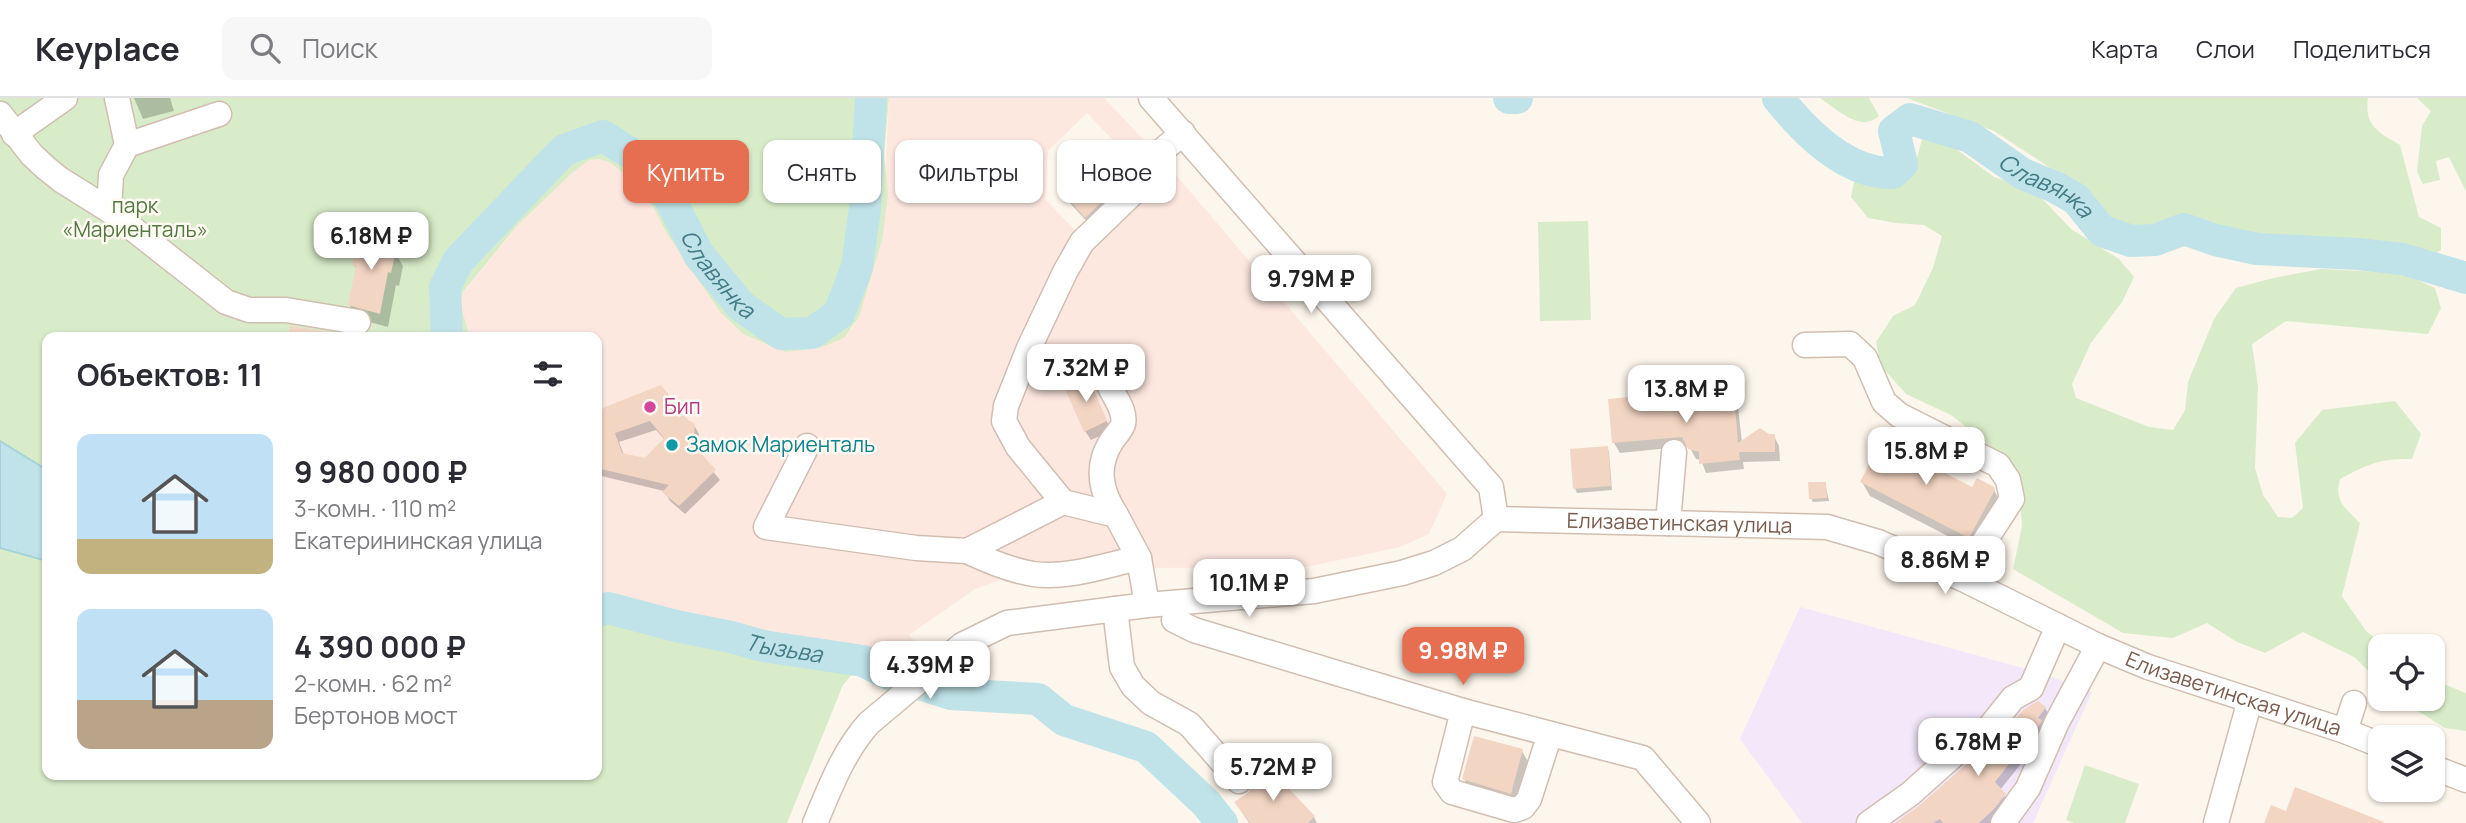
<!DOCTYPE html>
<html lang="ru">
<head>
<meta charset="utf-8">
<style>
	:root { --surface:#fff; --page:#f7f7f7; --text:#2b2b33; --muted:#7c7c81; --line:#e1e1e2; --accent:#e76f51 }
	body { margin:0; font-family:Manrope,sans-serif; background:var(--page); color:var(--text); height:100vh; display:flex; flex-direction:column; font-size:26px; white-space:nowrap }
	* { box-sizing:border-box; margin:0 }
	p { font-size:23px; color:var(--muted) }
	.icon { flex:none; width:38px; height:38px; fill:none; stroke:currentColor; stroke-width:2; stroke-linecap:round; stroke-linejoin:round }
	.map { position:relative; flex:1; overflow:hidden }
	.side { position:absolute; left:42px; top:234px; width:560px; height:448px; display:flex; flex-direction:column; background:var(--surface); border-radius:14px; box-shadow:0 2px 5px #0004 }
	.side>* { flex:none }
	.hud { position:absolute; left:623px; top:42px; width:665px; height:63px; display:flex; gap:14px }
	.buttons { position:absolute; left:2368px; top:536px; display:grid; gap:14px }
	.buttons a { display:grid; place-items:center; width:77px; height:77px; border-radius:14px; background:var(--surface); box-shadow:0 2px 5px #0004; font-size:35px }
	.price { position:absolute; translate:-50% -60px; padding:0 16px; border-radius:14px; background:#fff; color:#222; font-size:23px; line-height:46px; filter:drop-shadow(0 2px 4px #0008) }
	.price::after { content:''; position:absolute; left:50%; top:42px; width:21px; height:16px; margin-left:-10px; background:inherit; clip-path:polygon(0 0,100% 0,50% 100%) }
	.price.selected { background:var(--accent); color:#fff }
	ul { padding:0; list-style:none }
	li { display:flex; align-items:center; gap:21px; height:175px; padding:0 35px }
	li span { display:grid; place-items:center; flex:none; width:196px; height:140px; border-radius:14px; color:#555 }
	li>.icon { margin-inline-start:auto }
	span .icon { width:84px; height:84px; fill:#fffc; stroke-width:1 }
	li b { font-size:30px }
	h2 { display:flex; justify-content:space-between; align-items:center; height:84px; padding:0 35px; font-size:30px }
	.chip { padding:0 24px; border-radius:14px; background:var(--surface); box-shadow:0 2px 5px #0004; font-size:24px; line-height:63px }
	.chip.selected { background:var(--accent); color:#fff }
	header { display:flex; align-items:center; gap:42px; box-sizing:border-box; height:98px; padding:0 35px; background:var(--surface); border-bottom:2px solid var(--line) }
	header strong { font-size:33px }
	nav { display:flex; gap:38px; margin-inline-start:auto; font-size:24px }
	.search { width:490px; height:63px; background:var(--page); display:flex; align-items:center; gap:18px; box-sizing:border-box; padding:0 24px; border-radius:14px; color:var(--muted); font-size:26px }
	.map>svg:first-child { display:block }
	.commercial { fill:#fde8e0 }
	.education { fill:#f3e8fa }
	.green { fill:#d8ecc9 }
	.water { fill:#bfe3e8; stroke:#a5d3da; stroke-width:2 }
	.shadow { fill:#0003; fill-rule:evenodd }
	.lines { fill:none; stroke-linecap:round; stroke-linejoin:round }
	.river { stroke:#bfe3e8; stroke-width:32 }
	.building { fill:#f3d5c3; fill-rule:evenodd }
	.minor-casing { stroke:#d1beb0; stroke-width:27 }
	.minor { stroke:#fff; stroke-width:24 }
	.hotel-dot { fill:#d1479c; stroke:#fffaf3; stroke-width:2.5 }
	.culture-dot { fill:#0f9aa8; stroke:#fffaf3; stroke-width:2.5 }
	.labels { text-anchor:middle; stroke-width:5; stroke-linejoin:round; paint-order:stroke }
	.park-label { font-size:21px; fill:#537a41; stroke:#fffaf3 }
	.hotel-label { font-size:21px; fill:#b23c85; stroke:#fffaf3; text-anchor:start }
	.culture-label { font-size:21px; fill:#0d838f; stroke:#fffaf3; text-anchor:start }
	.street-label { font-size:21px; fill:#7a5c4d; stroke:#fffaf3 }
	.water-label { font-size:23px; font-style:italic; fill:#437c86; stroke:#fffaf3 }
</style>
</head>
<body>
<header>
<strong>Keyplace</strong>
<div class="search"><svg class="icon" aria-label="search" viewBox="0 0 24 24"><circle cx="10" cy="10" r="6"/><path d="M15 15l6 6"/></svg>Поиск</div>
<nav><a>Карта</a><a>Слои</a><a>Поделиться</a></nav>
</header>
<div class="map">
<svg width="2466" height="725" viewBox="0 0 2466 725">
	<rect width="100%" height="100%" fill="#fdf6ec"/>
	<path class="commercial" d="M889,0h215l43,45 -17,15 -43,-45 -39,38 -3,48 43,45 83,-75 276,325 -18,40 -29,13 -93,20 -166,1 -135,10 -31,11 -66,46 11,13 -22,15 -61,-14h-32l-32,-6 -63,-20 -27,-5 -51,-16 -25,-2 -10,6v-268h-127l-10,-36 3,-9 53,-66 56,-54 17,-14h9l11,3 13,10 31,35 13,25 54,80 23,22 42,18 67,-23 7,-12 23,-76z"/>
	<path class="education" d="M1800,509l238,65 54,20 -59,131h-231l-62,-84z"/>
	<g class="green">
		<path d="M0,0h889l-5,58 4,38 -6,47 -23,76 -15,21 -25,10 -34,4 -42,-18 -23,-22 -54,-80 -13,-25 -31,-35 -13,-10 -11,-3 -9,1 -17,13 -56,54 -53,65 -3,10 10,36h-423v437h550v-164l10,-4 69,19 55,11 32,9 100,15 -20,24 -56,138h-787z"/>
		<path d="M1820,0h49l10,18c-19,17 -42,-7 -59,-18z"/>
		<path d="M1907,0h461c-4,28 10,34 32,47l19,72 22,11v22l-11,7 -171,-19 -71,-16 -53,9 -33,-11 -33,-40 -75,-49z"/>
		<path d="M2417,0h49v93l-17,-34 -13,4 4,19 -17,4 -6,-12 5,-46 9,-15z"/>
		<path d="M1923,37l29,11 42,31 39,12 38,40 48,30 15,18 -12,25 -31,41 -19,41 4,14 73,29 24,3 12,-20 3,-28 26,-63 22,-31 37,-10 48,-9 81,4 33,15 6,20 -13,26 -142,-13 -34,23 6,43 -3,81 8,27 15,22 14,1 11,-10 -8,-65 27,-33 73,-9 26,33 -9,25c-31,-1 -44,5 -72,20 -6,22 5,29 20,44l-18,73 24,35 21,15h-7v36l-26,-25 -51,-25 -38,21 -28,-11 -30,-19 -34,15 -50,-5 -110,-64 9,-43 -3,-36 -16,-34 -52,-41 -45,-21 -25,-28 -5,-24 17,-26 22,-11 18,-37 9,-32 -18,-11 -28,-2 -28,-5 -17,-21 5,-24 39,7 18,-6z"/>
		<path d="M1588,123l3,99 -51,1 -2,-99z"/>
		<path d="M2433,579l11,7 22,9v38l-21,-3 -48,-30h35z"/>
		<path d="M2085,667l54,19 -14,39h-51l-8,-3z"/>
	</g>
	<path class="water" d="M0,343l47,29v91l-47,-13z"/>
	<g class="shadow">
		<path d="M134,0h36l4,13 -31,8z"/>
		<path d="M1112,74l15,19 -36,35 -23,-25 -5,-9 7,-7 38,-10z"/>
		<path d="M386,139l17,29 -4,20 -3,-1 -8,42 -30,-8 -8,-14 7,-36 -3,-4 6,-12z"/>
		<path d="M1092,289l19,44 -20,9 -6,-9z"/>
		<path d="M1671,297l4,7 58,-6 5,10 4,37 32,-7 5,10 1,15 -37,1 1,7 -38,4 -5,-13 -5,-1 -7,-13 -69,7 -6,-10 -4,-42z"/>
		<path d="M601,314l93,13 5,9 -1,19 22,27 -35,34 -15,-13 -6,-10 -67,-16v-56zM656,332l8,9 -19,20 -21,-4 -5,-13z"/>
		<path d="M1905,344l8,14 -1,2 61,32 20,-2 8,15 -24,48 -107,-55 -8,-14z"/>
		<path d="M1607,350l2,4 3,38 -35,3 -2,-4z"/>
		<path d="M1825,385l4,18 -16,1 -2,-4z"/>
		<path d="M2038,605l7,5 5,9 -6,18 -44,55 10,14 -16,19h-96l99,-79z"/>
		<path d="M1522,653l8,14 -12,42 -46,-14 -8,-14z"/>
		<path d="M1236,705l78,14 3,6h-68z"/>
	</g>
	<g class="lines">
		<g class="river">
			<path d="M1509,0h8"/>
			<path id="s1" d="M1778,0c27,34 68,76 115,75l9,-9 -8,-33 16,-12 60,18 53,37 32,13 21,12 26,32 29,10 24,-1 29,-11 31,11 42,9 101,5 45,5 63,19"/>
			<path id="s2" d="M447,240l-2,-51 13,-26 106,-111 39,-14 37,23 29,38 30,58 42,51 40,28 31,-1 27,-19 18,-47 8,-59 6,-110"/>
			<path id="s3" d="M597,513l11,-3 68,18 55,11 32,9 100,15 28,14 60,19 87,5 26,21 82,27 60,56 16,20"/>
		</g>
	</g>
	<g class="building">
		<path d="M1093,59l15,16 4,-4 11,12 -38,37 -24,-27 8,-8 -5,-5 17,-15 3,3z"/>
		<path d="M363,132l24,5 -3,13 12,2 -5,23 -3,-1 -8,42 -32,-9 8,-39 -4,-1 3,-15 4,1z"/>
		<path d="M290,228l45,7v5h-47z"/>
		<path d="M1087,278l20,45 -23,11 -20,-45z"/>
		<path d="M661,287l27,35 7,4 -2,21 23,25 -37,36 -17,-14 7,-7 -72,-17v-52l3,-5 5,-4zM650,323l14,17 -19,20 -23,-5 -7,-20z"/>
		<path d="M1672,295l1,7 61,-5 4,48 22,-15 9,6h6v18h-36l1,8 -41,4v-12l-11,-3 -6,-12 -70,6 -4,-44z"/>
		<path d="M1887,332l19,10 -5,10 71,37 5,-9 17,9 1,3 -26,48 -109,-56z"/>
		<path d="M1608,348l3,40 -38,3 -3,-40z"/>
		<path d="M1808,384h18l1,16 -18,1z"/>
		<path d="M2038,603l8,6 -8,11 4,2 -3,6 -44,56 11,12 -12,15 -15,14h-36l-3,-4 -7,4h-38l25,-18 58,-51 15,-8 30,-36z"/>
		<path d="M1474,638l49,13 -12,45 -49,-15z"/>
		<path d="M1269,670l46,48 -7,7h-58l-16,-21 15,-10 4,-8z"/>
		<path d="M2295,689l89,35v1h-120l7,-18 15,6z"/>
	</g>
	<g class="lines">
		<defs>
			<g id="minor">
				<path d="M1151,0l340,389 5,32"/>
				<path d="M0,16l32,41 14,13 15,12 48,30 117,92 23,8h37l72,12"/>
				<path d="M14,36l51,-36"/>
				<path d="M127,47l92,-31"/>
				<path d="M109,112l2,-35 16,-30 -10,-47"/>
				<path d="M1805,247l45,-1 15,14 19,44 15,13 99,50 10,15 4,19 -30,46 -19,34"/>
				<path d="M1110,289c5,11 16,24 13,37 -1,5 -9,13 -12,18 -16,26 -10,50 5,73"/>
				<path d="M807,348l-41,81 150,21 51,3 96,-49 53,13 23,43 8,47"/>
				<path d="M1063,404l-45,-55 -14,-26 2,-15 23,-58 36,-76 17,-30 54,-52 22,-36 25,-21"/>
				<path d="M1668,425l6,-71"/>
				<path d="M967,453c21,10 42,19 66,23 35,5 73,-9 106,-16"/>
				<path d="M1115,511l7,58 11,19 18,17 38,21 50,57"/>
				<path d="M1174,522l20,10 269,81 180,47 55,65"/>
				<path d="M1463,613l-18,71 7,10 62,18 9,-3 6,-8 21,-65"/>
				<path d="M2345,633l9,-28"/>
				<path d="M2432,669l34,13"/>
				<path id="s4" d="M815,725c15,-35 28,-71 54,-100l93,-78 45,-22 140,-18 167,-14 88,-18 32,-10 28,-14 34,-30 331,8 51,15 85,37 135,67 50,21 197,64 35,14"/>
				<path d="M1869,725l41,-29 56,-50 19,-11 28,-35 18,-10 27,-62"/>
				<path d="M2003,725l25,-35 29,-66 41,-76"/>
				<path d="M2216,725l34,-123"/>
			</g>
		</defs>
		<use href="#minor" class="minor-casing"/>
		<use href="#minor" class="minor"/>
	</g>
	<circle class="hotel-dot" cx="650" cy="309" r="7"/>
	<circle class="culture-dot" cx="672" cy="347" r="7"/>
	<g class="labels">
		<g class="park-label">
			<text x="135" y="115">парк<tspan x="135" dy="24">«Мариенталь»</tspan></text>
		</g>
		<g class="hotel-label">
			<text x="664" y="316">Бип</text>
		</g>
		<g class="culture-label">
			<text x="686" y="354">Замок Мариенталь</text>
		</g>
		<g class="street-label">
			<text dy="7" stroke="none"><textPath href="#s4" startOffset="978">Елизаветинская улица</textPath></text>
			<text dy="7" stroke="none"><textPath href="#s4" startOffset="1566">Елизаветинская улица</textPath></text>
		</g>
		<g class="water-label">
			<text dy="8" stroke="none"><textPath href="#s1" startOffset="362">Славянка</textPath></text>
			<text dy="8" stroke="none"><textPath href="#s2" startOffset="458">Славянка</textPath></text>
			<text dy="8" stroke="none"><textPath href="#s3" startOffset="192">Тызьва</textPath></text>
		</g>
	</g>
</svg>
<div class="buttons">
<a><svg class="icon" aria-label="locate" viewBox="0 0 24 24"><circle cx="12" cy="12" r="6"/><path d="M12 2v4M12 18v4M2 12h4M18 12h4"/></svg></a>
<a><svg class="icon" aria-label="layers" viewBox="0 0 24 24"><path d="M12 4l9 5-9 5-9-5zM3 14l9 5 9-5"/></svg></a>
</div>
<b class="price" style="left:371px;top:174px">6.18M ₽</b>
<b class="price" style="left:1311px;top:217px">9.79M ₽</b>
<b class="price" style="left:1086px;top:306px">7.32M ₽</b>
<b class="price" style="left:1686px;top:327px">13.8M ₽</b>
<b class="price" style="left:1926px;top:389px">15.8M ₽</b>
<b class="price" style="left:1945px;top:498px">8.86M ₽</b>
<b class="price" style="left:1249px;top:521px">10.1M ₽</b>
<b class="price selected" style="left:1463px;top:589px">9.98M ₽</b>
<b class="price" style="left:930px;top:603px">4.39M ₽</b>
<b class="price" style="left:1978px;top:680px">6.78M ₽</b>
<b class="price" style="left:1273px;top:705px">5.72M ₽</b>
<div class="hud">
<a class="chip selected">Купить</a>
<a class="chip">Снять</a>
<a class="chip">Фильтры</a>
<a class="chip">Новое</a>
</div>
<section class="side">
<h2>Объектов: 11<svg class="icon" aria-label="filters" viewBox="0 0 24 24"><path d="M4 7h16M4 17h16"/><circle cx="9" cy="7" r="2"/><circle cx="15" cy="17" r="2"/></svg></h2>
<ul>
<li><span style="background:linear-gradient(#bfe0f5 75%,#c2b280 0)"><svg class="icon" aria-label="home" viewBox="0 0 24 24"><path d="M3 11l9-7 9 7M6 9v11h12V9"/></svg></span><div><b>9 980 000 ₽</b><p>3-комн. · 110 m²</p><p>Екатерининская улица</p></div></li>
<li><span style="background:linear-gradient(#bfe0f5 65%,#b9a48a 0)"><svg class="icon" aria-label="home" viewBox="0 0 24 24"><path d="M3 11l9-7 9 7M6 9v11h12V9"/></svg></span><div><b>4 390 000 ₽</b><p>2-комн. · 62 m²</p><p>Бертонов мост</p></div></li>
</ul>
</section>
</div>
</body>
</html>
